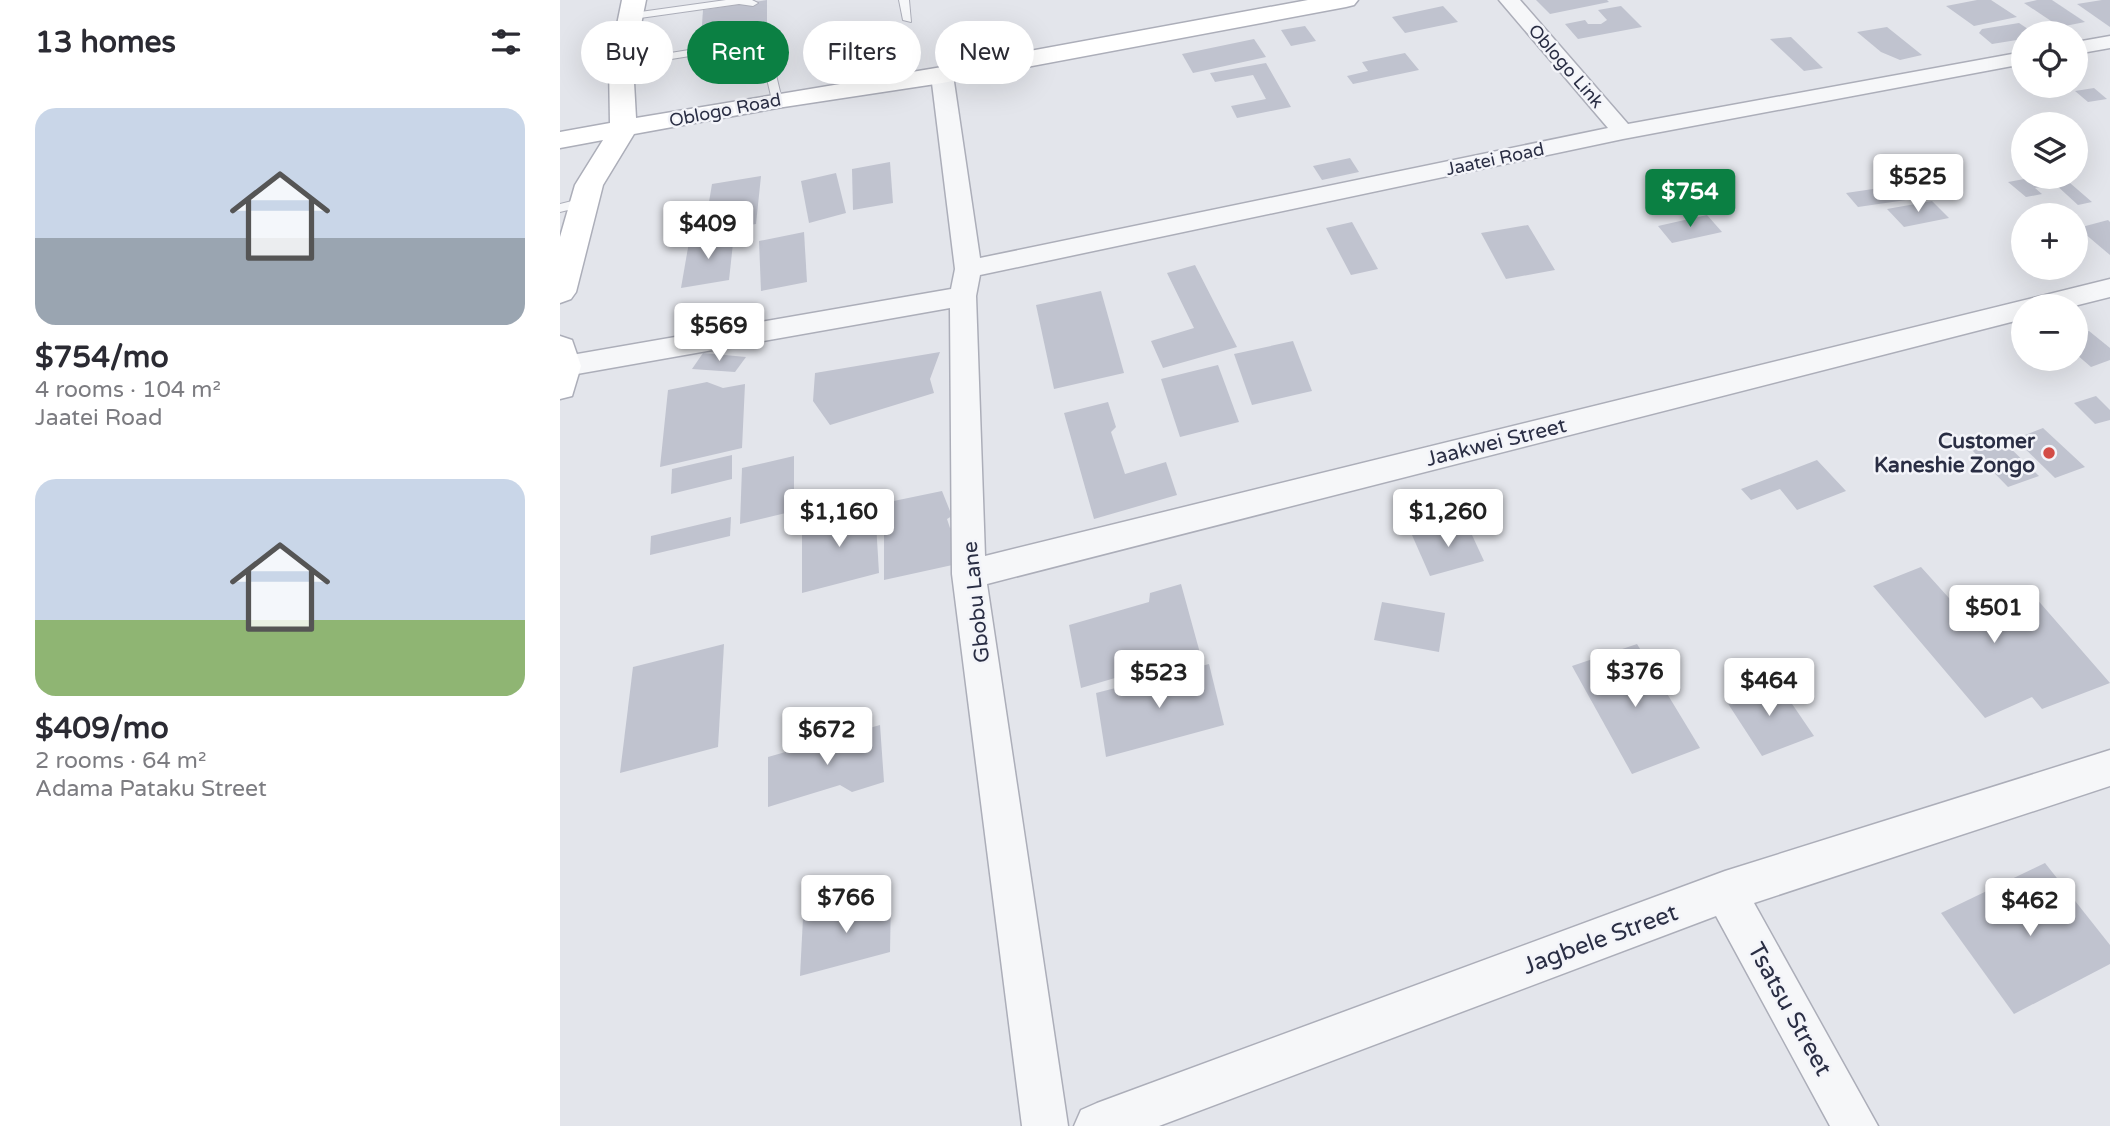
<!DOCTYPE html>
<html lang="en">
<head>
<meta charset="utf-8">
<style>
	:root { --surface:#fff; --page:#f7f7f7; --text:#2b2b33; --muted:#7c7c81; --accent:#0b8043 }
	body { margin:0; font-family:"Varela Round",sans-serif; background:var(--page); color:var(--text); height:100vh; display:flex; flex-direction:column; font-size:26px; white-space:nowrap }
	* { box-sizing:border-box; margin:0 }
	p { font-size:23px; color:var(--muted) }
	.icon { flex:none; width:38px; height:38px; fill:none; stroke:currentColor; stroke-width:2; stroke-linecap:round; stroke-linejoin:round }
	.map { position:relative; flex:1; overflow:hidden }
	.side { display:flex; flex-direction:column; background:var(--surface); width:560px }
	.side>* { flex:none }
	.hud { position:absolute; left:21px; top:21px; width:665px; height:63px; display:flex; gap:14px }
	.fabs { position:absolute; left:1451px; top:21px; display:grid; gap:14px }
	.fabs a { display:grid; place-items:center; width:77px; height:77px; border-radius:50%; background:var(--surface); box-shadow:0 7px 28px #0002; font-size:35px }
	.price { position:absolute; translate:-50% -60px; padding:0 16px; border-radius:7px; background:#fff; color:#222; font-size:23px; line-height:46px; filter:drop-shadow(0 2px 4px #0008) }
	.price::after { content:''; position:absolute; left:50%; top:42px; width:21px; height:16px; margin-left:-10px; background:inherit; clip-path:polygon(0 0,100% 0,50% 100%) }
	.price.active { background:var(--accent); color:#fff }
	ul { padding:0; list-style:none }
	li { display:grid; align-content:center; gap:14px; height:371px; padding:0 35px }
	li span { display:grid; place-items:center; height:217px; border-radius:21px; color:#555 }
	li>.icon { margin-inline-start:auto }
	span .icon { width:126px; height:126px; fill:#fffc; stroke-width:1 }
	li b { font-size:30px }
	h2 { display:flex; justify-content:space-between; align-items:center; height:84px; padding:0 35px; font-size:30px }
	.pill { padding:0 24px; border-radius:32px; background:var(--surface); box-shadow:0 7px 28px #0002; font-size:24px; line-height:63px }
	.pill.active { background:var(--accent); color:#fff }
	main { display:flex; flex:1; min-height:0 }
	.map>svg:first-child { display:block }
	.building { fill:#c0c3cf }
	.lines { fill:none; stroke-linecap:round; stroke-linejoin:round }
	.service-casing { stroke:#acaeb9; stroke-width:2 }
	.minor-casing { stroke:#acaeb9; stroke-width:3 }
	.secondary-casing { stroke:#acaeb9; stroke-width:3 }
	.service { fill:#f6f7f9; fill-rule:evenodd }
	.minor { fill:#f6f7f9; fill-rule:evenodd }
	.secondary { fill:#fff; fill-rule:evenodd }
	.poi-dot { fill:#d34c46; stroke:#f3f4f9; stroke-width:2.5 }
	.labels { text-anchor:middle; stroke-width:5; stroke-linejoin:round; paint-order:stroke }
	.far-street-label { font-size:18px; fill:#2a2e44; stroke:#f3f4f9 }
	.poi-label { font-size:21px; font-weight:bold; fill:#2a2e44; stroke:#f3f4f9; text-anchor:end }
	.street-label { font-size:21px; fill:#2a2e44; stroke:#f3f4f9 }
	.near-street-label { font-size:24px; fill:#2a2e44; stroke:#f3f4f9 }
</style>
</head>
<body>
<main>
<section class="side">
<h2>13 homes<svg class="icon" aria-label="filters" viewBox="0 0 24 24"><path d="M4 7h16M4 17h16"/><circle cx="9" cy="7" r="2"/><circle cx="15" cy="17" r="2"/></svg></h2>
<ul>
<li><span style="background:linear-gradient(#c9d6e8 60%,#9aa5b1 0)"><svg class="icon" aria-label="home" viewBox="0 0 24 24"><path d="M3 11l9-7 9 7M6 9v11h12V9"/></svg></span><div><b>$754/mo</b><p>4 rooms · 104 m²</p><p>Jaatei Road</p></div></li>
<li><span style="background:linear-gradient(#c9d6e8 65%,#8fb573 0)"><svg class="icon" aria-label="home" viewBox="0 0 24 24"><path d="M3 11l9-7 9 7M6 9v11h12V9"/></svg></span><div><b>$409/mo</b><p>2 rooms · 64 m²</p><p>Adama Pataku Street</p></div></li>
</ul>
</section>
<div class="map">
<svg width="1550" height="1126" viewBox="0 0 1550 1126">
	<rect width="100%" height="100%" fill="#e3e5eb"/>
	<g class="building">
		<path d="M207,0v28l-66,11 2,-29z"/>
		<path d="M976,0h71l2,2 -59,12z"/>
		<path d="M1417,0h14l26,17 -43,9 -28,-20z"/>
		<path d="M1477,0h15l33,22 -25,5 -36,-24z"/>
		<path d="M1542,0h8v27l-33,-23z"/>
		<path d="M883,6l15,16 -53,11 -13,-16z"/>
		<path d="M1061,6l21,21 -64,12 -13,-15 20,-4 3,4h13l6,-4 -9,-10z"/>
		<path d="M1459,23l15,10h-11v6l-31,5 -13,-11 3,-4z"/>
		<path d="M745,26l11,15 -25,5 -10,-16z"/>
		<path d="M1327,27l35,28 -22,5 -19,-8 -24,-20z"/>
		<path d="M1231,37l32,31 -19,3 -34,-32z"/>
		<path d="M694,39l12,18 -73,16 -11,-19z"/>
		<path d="M845,53l14,17 -66,14 -6,-8 21,-5 -6,-9z"/>
		<path d="M706,63l25,44 -54,11 -6,-12 35,-7 -13,-24 -38,7 -5,-9z"/>
		<path d="M1534,88l13,11 -19,3 -13,-11z"/>
		<path d="M790,158l9,14 -37,8 -9,-14z"/>
		<path d="M330,162l3,41 -40,7 -1,-41z"/>
		<path d="M276,173l10,40 -37,10 -8,-42z"/>
		<path d="M201,176l-5,48 -52,8 8,-48z"/>
		<path d="M1475,177h28l29,25 -14,3 -23,-21 -20,4 7,6 -16,3 -18,-15z"/>
		<path d="M1340,185l13,14 -55,8 -12,-14z"/>
		<path d="M1372,201l17,17 -45,9 -17,-18z"/>
		<path d="M1147,215l15,17 -50,11 -14,-17z"/>
		<path d="M1548,220l2,2v33l-32,-27z"/>
		<path d="M792,222l26,47 -27,6 -25,-47z"/>
		<path d="M968,225l27,45 -49,9 -25,-46z"/>
		<path d="M244,232l3,50 -46,9 -2,-50z"/>
		<path d="M174,234l-5,46 -48,8 8,-46z"/>
		<path d="M635,265l42,82 -74,21 -12,-27 43,-13 -27,-55z"/>
		<path d="M541,291l23,82 -70,16 -18,-84z"/>
		<path d="M1529,331l21,17v12l-19,7 -15,-13v-17z"/>
		<path d="M733,341l19,50 -60,14 -18,-51z"/>
		<path d="M380,352l-10,27 4,14 -104,32 -17,-24 2,-28z"/>
		<path d="M143,353l43,4 -11,15 -43,-3z"/>
		<path d="M658,365l21,57 -59,15 -19,-58z"/>
		<path d="M147,382l16,6 22,-4 -3,64 -82,19 8,-77z"/>
		<path d="M1536,396l14,14v10l-15,4 -21,-21z"/>
		<path d="M548,402l8,25 -5,5 14,42 41,-12 11,33 -83,24 -30,-106z"/>
		<path d="M1483,428l42,39 -30,11 -40,-39z"/>
		<path d="M1439,437l40,39 -31,11 -39,-40z"/>
		<path d="M172,455v24l-61,15 1,-25z"/>
		<path d="M234,456v55l-54,13 2,-56z"/>
		<path d="M1257,460l29,31 -49,19 -17,-21 -29,11 -10,-11z"/>
		<path d="M382,491l10,25 -5,3 3,9 5,1 2,35 -73,16v-77z"/>
		<path d="M315,506l4,67 -77,20v-69z"/>
		<path d="M171,517l-1,19 -80,19 1,-19z"/>
		<path d="M906,522l18,39 -54,15 -18,-41z"/>
		<path d="M1361,567l37,41h24l-9,-11h62l75,86 -68,26 -10,-12 -47,21 -112,-132z"/>
		<path d="M621,584l19,69 -119,35 -12,-63 80,-23 1,-9z"/>
		<path d="M822,602l63,11 -6,39 -65,-12z"/>
		<path d="M164,644l-6,103 -98,26 13,-106z"/>
		<path d="M1077,644l63,104 -68,26 -60,-108z"/>
		<path d="M649,664l15,61 -118,32 -10,-64z"/>
		<path d="M1215,679l39,57 -52,20 -37,-57z"/>
		<path d="M320,725l4,57 -32,10 -12,-7 -72,22v-50z"/>
		<path d="M1485,863l65,82v19l-96,50 -73,-101z"/>
		<path d="M331,895l-1,57 -90,24 3,-58z"/>
	</g>
	<g class="lines">
		<defs>
			<g id="service">
				<path d="M166,0h26l6,3 -5,3 -14,-2 -106,15 -5,-3 5,-3z"/>
				<path d="M339,0h10l2,22 -8,-2z"/>
				<path d="M200,26l5,3 17,71 -1,2 -9,-2 -13,-55 -138,22 -5,-3 5,-3 136,-22 -2,-10z"/>
				<path d="M24,198l6,4 -2,3 -28,7v-8z"/>
			</g>
			<g id="minor">
				<path d="M939,0h21l108,124 395,-72v12l-400,75 -643,136 -4,21 9,260 1125,-277v18l-36,9h-51v13l-1036,265 81,542h-46l-70,-552 -2,-266 -390,69v-20l391,-68 4,-20 -24,-194 11,-7 11,7 27,183 628,-130z"/>
				<path d="M1550,36v12l-34,6v-12z"/>
				<path d="M1550,750v36l-356,117 124,223h-48l-114,-210 -557,210h-85l7,-16 16,-7 628,-232z"/>
			</g>
			<g id="secondary">
				<path d="M62,0h24l-13,64 3,54 306,-51 366,-67h50l-4,5 -8,2 -404,76 -165,25 -143,26 -31,51 -27,107 -5,7 -11,4v-66l15,-52 28,-45 -43,8v-16l50,-9 -1,-59z"/>
				<path d="M0,336l12,4 9,26 -9,30 -12,3z"/>
			</g>
		</defs>
		<use href="#service" class="service-casing"/>
		<use href="#minor" class="minor-casing"/>
		<use href="#secondary" class="secondary-casing"/>
		<use href="#service" class="service"/>
		<use href="#minor" class="minor"/>
		<use href="#secondary" class="secondary"/>
	</g>
	<circle class="poi-dot" cx="1489" cy="453" r="7"/>
	<g class="labels">
		<g class="far-street-label">
			<text transform="translate(1006 66) rotate(49)" y="6">Oblogo Link</text>
			<text transform="translate(165 110) rotate(-11)" y="6">Oblogo Road</text>
			<text transform="translate(935 159) rotate(-12)" y="6">Jaatei Road</text>
		</g>
		<g class="poi-label">
			<text x="1475" y="448">Customer<tspan x="1475" dy="24">Kaneshie Zongo</tspan></text>
		</g>
		<g class="street-label">
			<text transform="translate(936 442) rotate(-14)" y="7">Jaakwei Street</text>
			<text transform="translate(416 602) rotate(-96)" y="7">Gbobu Lane</text>
		</g>
		<g class="near-street-label">
			<text transform="translate(1040 939) rotate(-20)" y="8">Jagbele Street</text>
			<text transform="translate(1230 1009) rotate(61)" y="8">Tsatsu Street</text>
		</g>
	</g>
</svg>
<div class="fabs">
<a><svg class="icon" aria-label="locate" viewBox="0 0 24 24"><circle cx="12" cy="12" r="6"/><path d="M12 2v4M12 18v4M2 12h4M18 12h4"/></svg></a>
<a><svg class="icon" aria-label="layers" viewBox="0 0 24 24"><path d="M12 4l9 5-9 5-9-5zM3 14l9 5 9-5"/></svg></a>
<a>+</a>
<a>−</a>
</div>
<b class="price" style="left:1358px;top:214px">$525</b>
<b class="price active" style="left:1130px;top:229px">$754</b>
<b class="price" style="left:148px;top:261px">$409</b>
<b class="price" style="left:159px;top:363px">$569</b>
<b class="price" style="left:279px;top:549px">$1,160</b>
<b class="price" style="left:888px;top:549px">$1,260</b>
<b class="price" style="left:1434px;top:645px">$501</b>
<b class="price" style="left:1075px;top:709px">$376</b>
<b class="price" style="left:599px;top:710px">$523</b>
<b class="price" style="left:1209px;top:718px">$464</b>
<b class="price" style="left:267px;top:767px">$672</b>
<b class="price" style="left:286px;top:935px">$766</b>
<b class="price" style="left:1470px;top:938px">$462</b>
<div class="hud">
<a class="pill">Buy</a>
<a class="pill active">Rent</a>
<a class="pill">Filters</a>
<a class="pill">New</a>
</div>
</div>
</main>
</body>
</html>
